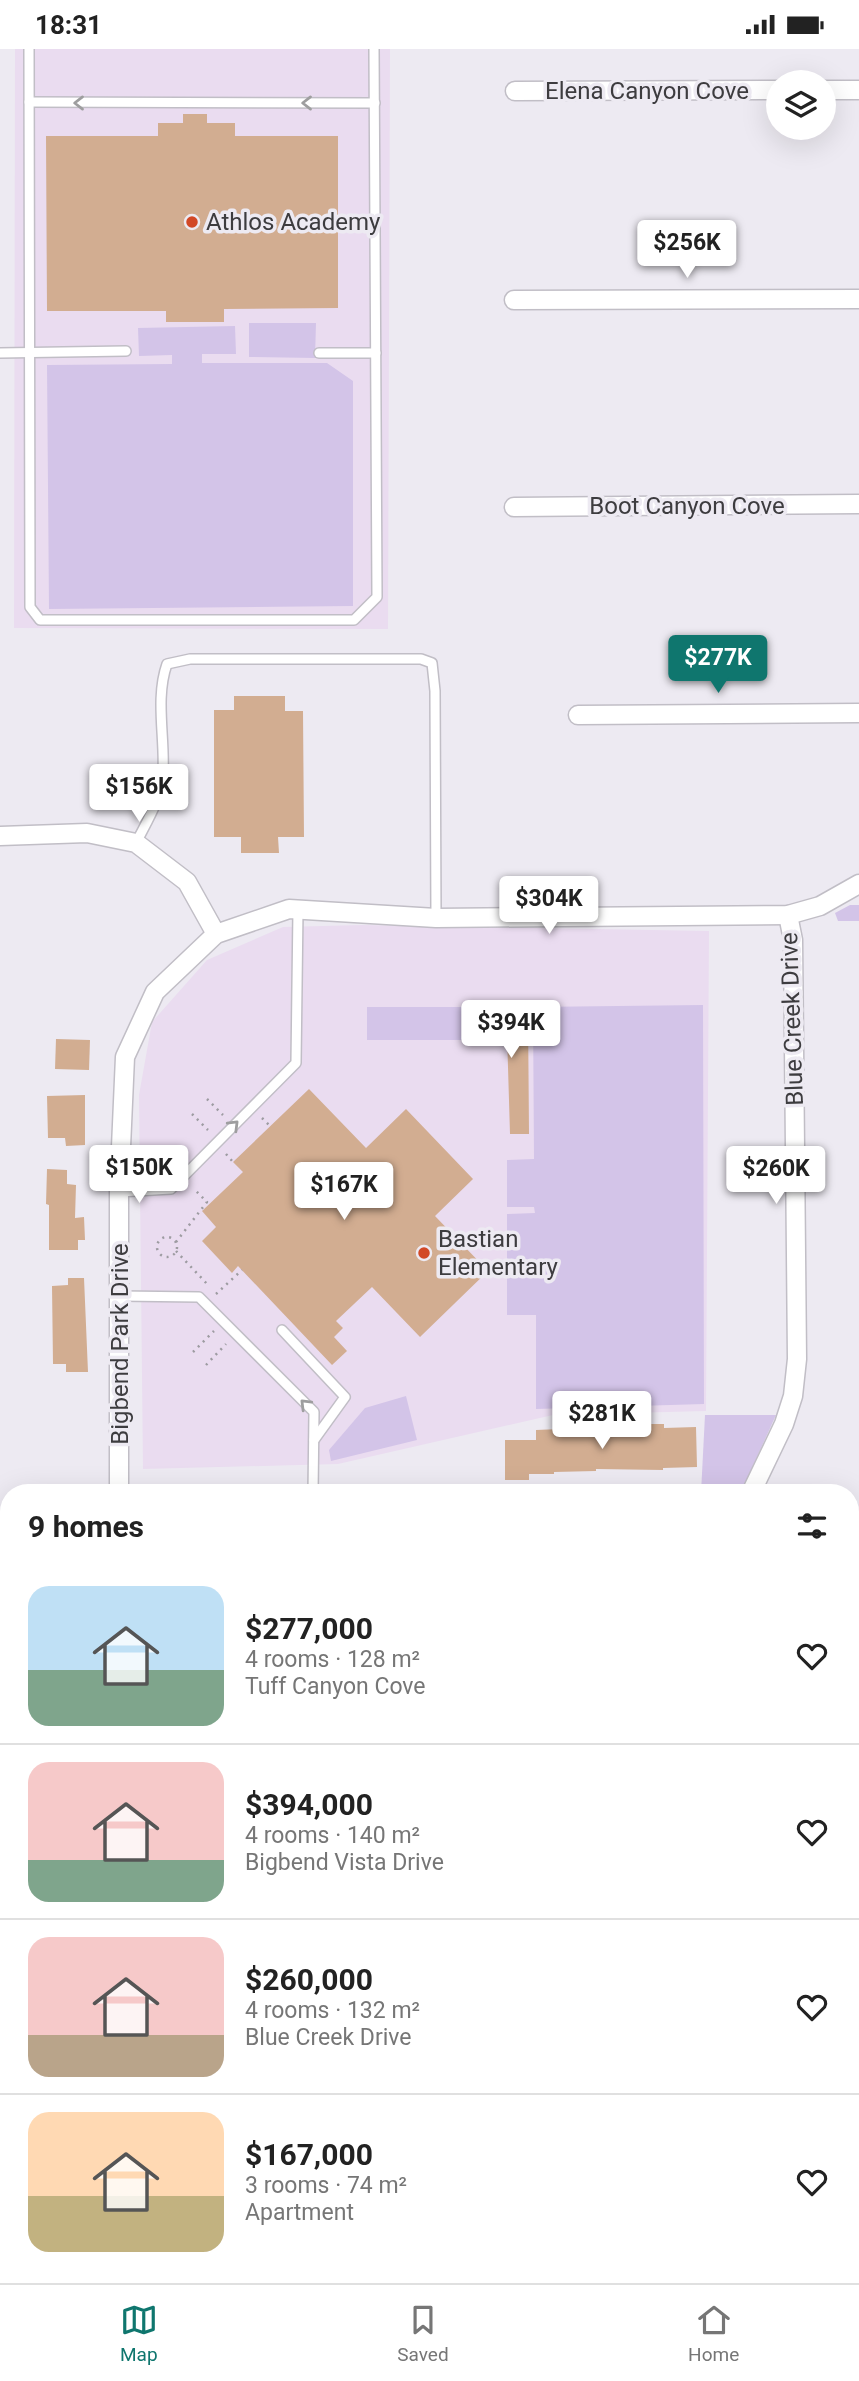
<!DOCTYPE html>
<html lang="en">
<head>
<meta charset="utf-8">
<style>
	:root { --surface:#fff; --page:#f2f2f2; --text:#222; --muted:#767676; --line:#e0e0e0; --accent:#0f766e }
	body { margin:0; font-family:Roboto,sans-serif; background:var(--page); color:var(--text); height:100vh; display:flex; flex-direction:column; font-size:26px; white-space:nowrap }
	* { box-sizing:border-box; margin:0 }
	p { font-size:23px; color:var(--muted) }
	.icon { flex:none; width:38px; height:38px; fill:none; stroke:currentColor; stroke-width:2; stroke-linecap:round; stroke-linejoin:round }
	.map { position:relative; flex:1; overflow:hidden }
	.sheet { position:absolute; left:0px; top:1435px; width:859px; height:800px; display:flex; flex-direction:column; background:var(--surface); border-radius:28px 28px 0 0; box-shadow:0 7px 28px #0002 }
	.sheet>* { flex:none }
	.buttons { position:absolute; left:766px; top:21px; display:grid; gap:14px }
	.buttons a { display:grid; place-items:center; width:70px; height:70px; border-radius:50%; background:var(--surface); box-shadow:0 7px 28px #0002; font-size:35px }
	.price { position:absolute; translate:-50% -60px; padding:0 16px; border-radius:7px; background:#fff; color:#222; font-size:23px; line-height:46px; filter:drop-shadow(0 2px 4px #0008) }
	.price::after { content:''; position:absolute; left:50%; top:42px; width:21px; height:16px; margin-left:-10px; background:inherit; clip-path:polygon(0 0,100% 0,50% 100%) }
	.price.active { background:var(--accent); color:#fff }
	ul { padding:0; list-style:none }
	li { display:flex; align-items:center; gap:21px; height:175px; padding:0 28px }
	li+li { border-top:2px solid var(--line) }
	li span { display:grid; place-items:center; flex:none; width:196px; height:140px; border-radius:21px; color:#555 }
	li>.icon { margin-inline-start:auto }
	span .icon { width:84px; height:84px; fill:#fffc; stroke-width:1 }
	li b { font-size:30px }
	h2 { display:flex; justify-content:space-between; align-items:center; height:84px; padding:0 28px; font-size:30px }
	.status { display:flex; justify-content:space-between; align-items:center; height:49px; padding:0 35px; background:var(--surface); direction:ltr }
	.status svg { height:19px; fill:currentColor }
	.tabs { display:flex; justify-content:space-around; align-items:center; height:98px; border-top:2px solid var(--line); background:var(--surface); font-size:19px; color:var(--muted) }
	.tabs a { display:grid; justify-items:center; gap:4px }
	.tabs .active { color:var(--accent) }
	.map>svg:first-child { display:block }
	.education { fill:#eadcf0 }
	.green { fill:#d3c4e8 }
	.building { fill:#d2ad91 }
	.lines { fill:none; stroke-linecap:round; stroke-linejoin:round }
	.service-casing { stroke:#c1bec6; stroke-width:12 }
	.minor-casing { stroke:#c1bec6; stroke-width:21 }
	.tertiary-casing { stroke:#c1bec6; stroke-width:26 }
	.secondary-casing { stroke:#c1bec6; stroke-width:28 }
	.path { stroke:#9d9ba1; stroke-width:2.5; stroke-dasharray:2 5; stroke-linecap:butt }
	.service { stroke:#fff; stroke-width:9 }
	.minor { stroke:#fff; stroke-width:18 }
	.tertiary { stroke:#fff; stroke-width:23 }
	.secondary { stroke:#fff; stroke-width:24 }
	.oneway { stroke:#9e9e9f }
	.poi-dot { fill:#d24826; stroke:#edeaf2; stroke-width:2.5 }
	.labels { text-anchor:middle; stroke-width:7; stroke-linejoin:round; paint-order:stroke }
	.street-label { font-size:24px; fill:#3d3c3f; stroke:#edeaf2 }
	.poi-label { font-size:24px; fill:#3d3c3f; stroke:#edeaf2; text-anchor:start }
</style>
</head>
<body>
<div class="status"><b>18:31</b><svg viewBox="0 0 49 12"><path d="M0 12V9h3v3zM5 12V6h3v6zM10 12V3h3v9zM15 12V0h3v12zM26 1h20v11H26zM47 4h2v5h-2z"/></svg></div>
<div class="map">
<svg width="859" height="2234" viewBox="0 0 859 2234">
	<rect width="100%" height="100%" fill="#edeaf2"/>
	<g class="education">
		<path d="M15,0h375l-2,580 -374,-1z"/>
		<path d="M362,876l347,6 -3,480 -153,4 -215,49 -195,5 -4,-374 13,-73 55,-62 76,-33z"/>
	</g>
	<g class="green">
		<path d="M249,274h67l-1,35 -66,-1z"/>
		<path d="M235,277l1,28h-34v9h125l26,18v225l-304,3 -2,-244 125,-1v-9l-33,1 -1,-28z"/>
		<path d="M850,856h9v16h-21l-3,-8z"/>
		<path d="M703,956l1,399 -168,5v-94h-29v-47l28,-1v-6h-28v-47l28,-1 -1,-6h-27v-47l27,-1 -1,-152z"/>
		<rect x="367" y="958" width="95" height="33"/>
		<path d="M406,1347l11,44 -86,21 -2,-11 36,-42z"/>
		<path d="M705,1366h71l-33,73 -5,5h-37z"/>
		<path d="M859,1473v170h-8v-164z"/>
		<path d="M0,1650h9v119l-9,1z"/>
		<path d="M851,1708h8v91l-8,-6z"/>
		<path d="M9,1847v379h49v8h-58v-386z"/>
		<path d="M580,2226h107v8h-105z"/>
	</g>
	<g class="building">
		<path d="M183,65h24v9h28v13h103v172l-114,1v13h-58v-11h-119l-1,-175h112v-13h25z"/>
		<path d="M234,647h51v15h18l1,126h-26l1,16h-38v-16h-27v-127h20z"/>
		<path d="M470,963h58l1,122h-19l-3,-100h-37z"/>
		<path d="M56,990l34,1 -1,30 -34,-1z"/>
		<path d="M309,1040l57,59 40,-39 67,70 -38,37 53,55 -68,66 -48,-50 -36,34 7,7 -9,9 13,14 -15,14 -94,-99 -6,7 -30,-32 14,-14 -14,-16 41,-39 -10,-10z"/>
		<path d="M85,1046v50l-19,1 -1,-8h-17l-1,-42z"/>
		<path d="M47,1120l20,1v14l9,1 -1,33 9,-1 1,23h-7v10h-29v-45l-3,-1z"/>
		<path d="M68,1229h16l4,94h-22v-8h-13l-1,-78 16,-1z"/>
		<path d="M611,1375h53v4l32,-1 1,40 -34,1v2l-67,-1v2l-42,1v2h-25v6h-24v-40h31v-10l24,-1v4l43,-1v-4l8,1z"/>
	</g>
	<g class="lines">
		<defs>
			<g id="service">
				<path d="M29,0l1,558 10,13h314l23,-23 -3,-548"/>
				<path d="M29,53l346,1"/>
				<path d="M0,304l126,-2"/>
				<path d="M319,304h57"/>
				<path d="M136,794c11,-22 26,-45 27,-71 2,-35 -8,-74 4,-108l23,-5h231l11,4 3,28 1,227"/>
				<path d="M119,1143l52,-3 125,-126 2,-153"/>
				<path d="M120,1247l79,1 115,115 -1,81"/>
				<path d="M282,1281l63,67 -31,43"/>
			</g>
			<g id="minor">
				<path d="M824,41h35"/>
				<path d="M515,42l264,-1"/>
				<path d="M514,251l345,-1"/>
				<path d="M514,458l345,-3"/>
				<path d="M578,666l281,-2"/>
				<path d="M0,787l87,-3 49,10 51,39 29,52"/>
				<path d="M119,1444v-301l6,-135 30,-65 61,-58 73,-25 147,9 352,-3 32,-9 39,-22"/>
				<path d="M751,1444l33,-69 9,-28 4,-37 -4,-419 -5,-25"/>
				<path d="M145,2226v8"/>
				<path d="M565,2226l2,8"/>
				<path d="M260,2234v-8"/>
				<path d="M819,2234l1,-8"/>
			</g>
			<path id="tertiary" d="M377,2226v8"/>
			<g id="secondary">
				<path d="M850,1676h9"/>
				<path d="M0,1810h9"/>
			</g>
		</defs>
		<use href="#service" class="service-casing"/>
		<use href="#minor" class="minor-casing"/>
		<use href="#tertiary" class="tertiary-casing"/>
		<use href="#secondary" class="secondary-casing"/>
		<g class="path">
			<path d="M207,1050l16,16"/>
			<path d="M192,1065l16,16"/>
			<path d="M262,1069l8,8"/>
			<path d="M226,1105l7,8"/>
			<circle cx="167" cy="1198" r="10"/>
			<path d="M176,1193l31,-40 -13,-13"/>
			<path d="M176,1202l33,35"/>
			<path d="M216,1245l26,-24"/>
			<path d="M193,1303l21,-21"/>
			<path d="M206,1316l20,-21"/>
			<path d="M850,1492l9,2"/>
			<path d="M850,1779l9,11"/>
			<path d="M616,2234l27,-6h43v-2"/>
		</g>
		<use href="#service" class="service"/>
		<use href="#minor" class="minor"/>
		<use href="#tertiary" class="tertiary"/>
		<use href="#secondary" class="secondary"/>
	</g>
	<defs><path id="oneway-chevron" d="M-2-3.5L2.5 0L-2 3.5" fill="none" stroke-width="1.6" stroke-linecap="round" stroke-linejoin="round" transform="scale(1.75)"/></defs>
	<g class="oneway">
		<use href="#oneway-chevron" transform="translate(79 54) rotate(-180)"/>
		<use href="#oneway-chevron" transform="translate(307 54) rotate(-180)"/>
		<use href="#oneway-chevron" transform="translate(234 1076) rotate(-45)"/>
		<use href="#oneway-chevron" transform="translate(305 1355) rotate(-135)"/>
	</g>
	<g class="poi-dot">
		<circle cx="192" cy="173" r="7"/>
		<circle cx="424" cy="1204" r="7"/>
	</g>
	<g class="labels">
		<g class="street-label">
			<text x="647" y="50">Elena Canyon Cove</text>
			<text x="687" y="465">Boot Canyon Cove</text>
			<text transform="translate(792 970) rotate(-92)" y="8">Blue Creek Drive</text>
			<text transform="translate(120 1295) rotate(-90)" y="8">Bigbend Park Drive</text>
		</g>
		<g class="poi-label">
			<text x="206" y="181">Athlos Academy</text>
			<text x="438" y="1198">Bastian<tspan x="438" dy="28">Elementary</tspan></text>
		</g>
	</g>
</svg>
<div class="buttons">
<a><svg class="icon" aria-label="layers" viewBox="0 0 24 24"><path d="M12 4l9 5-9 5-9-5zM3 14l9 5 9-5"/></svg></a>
</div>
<b class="price" style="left:687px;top:231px">$256K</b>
<b class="price active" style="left:718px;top:646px">$277K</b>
<b class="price" style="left:139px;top:775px">$156K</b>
<b class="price" style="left:549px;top:887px">$304K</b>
<b class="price" style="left:511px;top:1011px">$394K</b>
<b class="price" style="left:139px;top:1156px">$150K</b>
<b class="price" style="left:776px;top:1157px">$260K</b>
<b class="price" style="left:344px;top:1173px">$167K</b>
<b class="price" style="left:602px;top:1402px">$281K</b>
<section class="sheet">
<h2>9 homes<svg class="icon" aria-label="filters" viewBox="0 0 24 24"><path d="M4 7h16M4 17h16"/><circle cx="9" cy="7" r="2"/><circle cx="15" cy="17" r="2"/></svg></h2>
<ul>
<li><span style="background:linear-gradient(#bfe0f5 60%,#7fa58c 0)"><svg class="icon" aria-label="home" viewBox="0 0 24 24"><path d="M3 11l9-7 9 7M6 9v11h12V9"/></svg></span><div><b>$277,000</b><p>4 rooms · 128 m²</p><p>Tuff Canyon Cove</p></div><svg class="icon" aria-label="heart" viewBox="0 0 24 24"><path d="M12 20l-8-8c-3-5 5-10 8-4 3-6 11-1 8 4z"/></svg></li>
<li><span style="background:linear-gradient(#f6c9c9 70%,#7fa58c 0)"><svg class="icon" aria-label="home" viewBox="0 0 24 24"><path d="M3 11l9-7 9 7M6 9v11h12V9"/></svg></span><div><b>$394,000</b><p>4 rooms · 140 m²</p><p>Bigbend Vista Drive</p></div><svg class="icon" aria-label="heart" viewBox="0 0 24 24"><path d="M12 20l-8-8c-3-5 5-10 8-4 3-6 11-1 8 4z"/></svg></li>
<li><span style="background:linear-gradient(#f6c9c9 70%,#b9a48a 0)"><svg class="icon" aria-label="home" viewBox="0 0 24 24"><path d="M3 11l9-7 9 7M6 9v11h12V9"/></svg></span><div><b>$260,000</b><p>4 rooms · 132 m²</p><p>Blue Creek Drive</p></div><svg class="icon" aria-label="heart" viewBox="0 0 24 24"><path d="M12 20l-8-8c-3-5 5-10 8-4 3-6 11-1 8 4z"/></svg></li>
<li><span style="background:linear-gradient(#ffd9b3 60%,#c2b280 0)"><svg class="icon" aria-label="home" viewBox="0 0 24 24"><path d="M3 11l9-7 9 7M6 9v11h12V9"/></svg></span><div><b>$167,000</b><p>3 rooms · 74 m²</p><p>Apartment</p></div><svg class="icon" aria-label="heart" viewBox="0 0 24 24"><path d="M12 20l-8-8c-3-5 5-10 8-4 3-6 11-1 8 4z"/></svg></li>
</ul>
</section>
</div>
<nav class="tabs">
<a class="active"><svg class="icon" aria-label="map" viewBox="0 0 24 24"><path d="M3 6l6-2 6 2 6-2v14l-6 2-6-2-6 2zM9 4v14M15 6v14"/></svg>Map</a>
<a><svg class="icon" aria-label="saved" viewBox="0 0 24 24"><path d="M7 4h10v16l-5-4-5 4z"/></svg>Saved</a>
<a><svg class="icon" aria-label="home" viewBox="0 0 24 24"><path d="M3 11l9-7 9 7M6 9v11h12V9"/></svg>Home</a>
</nav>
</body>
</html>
